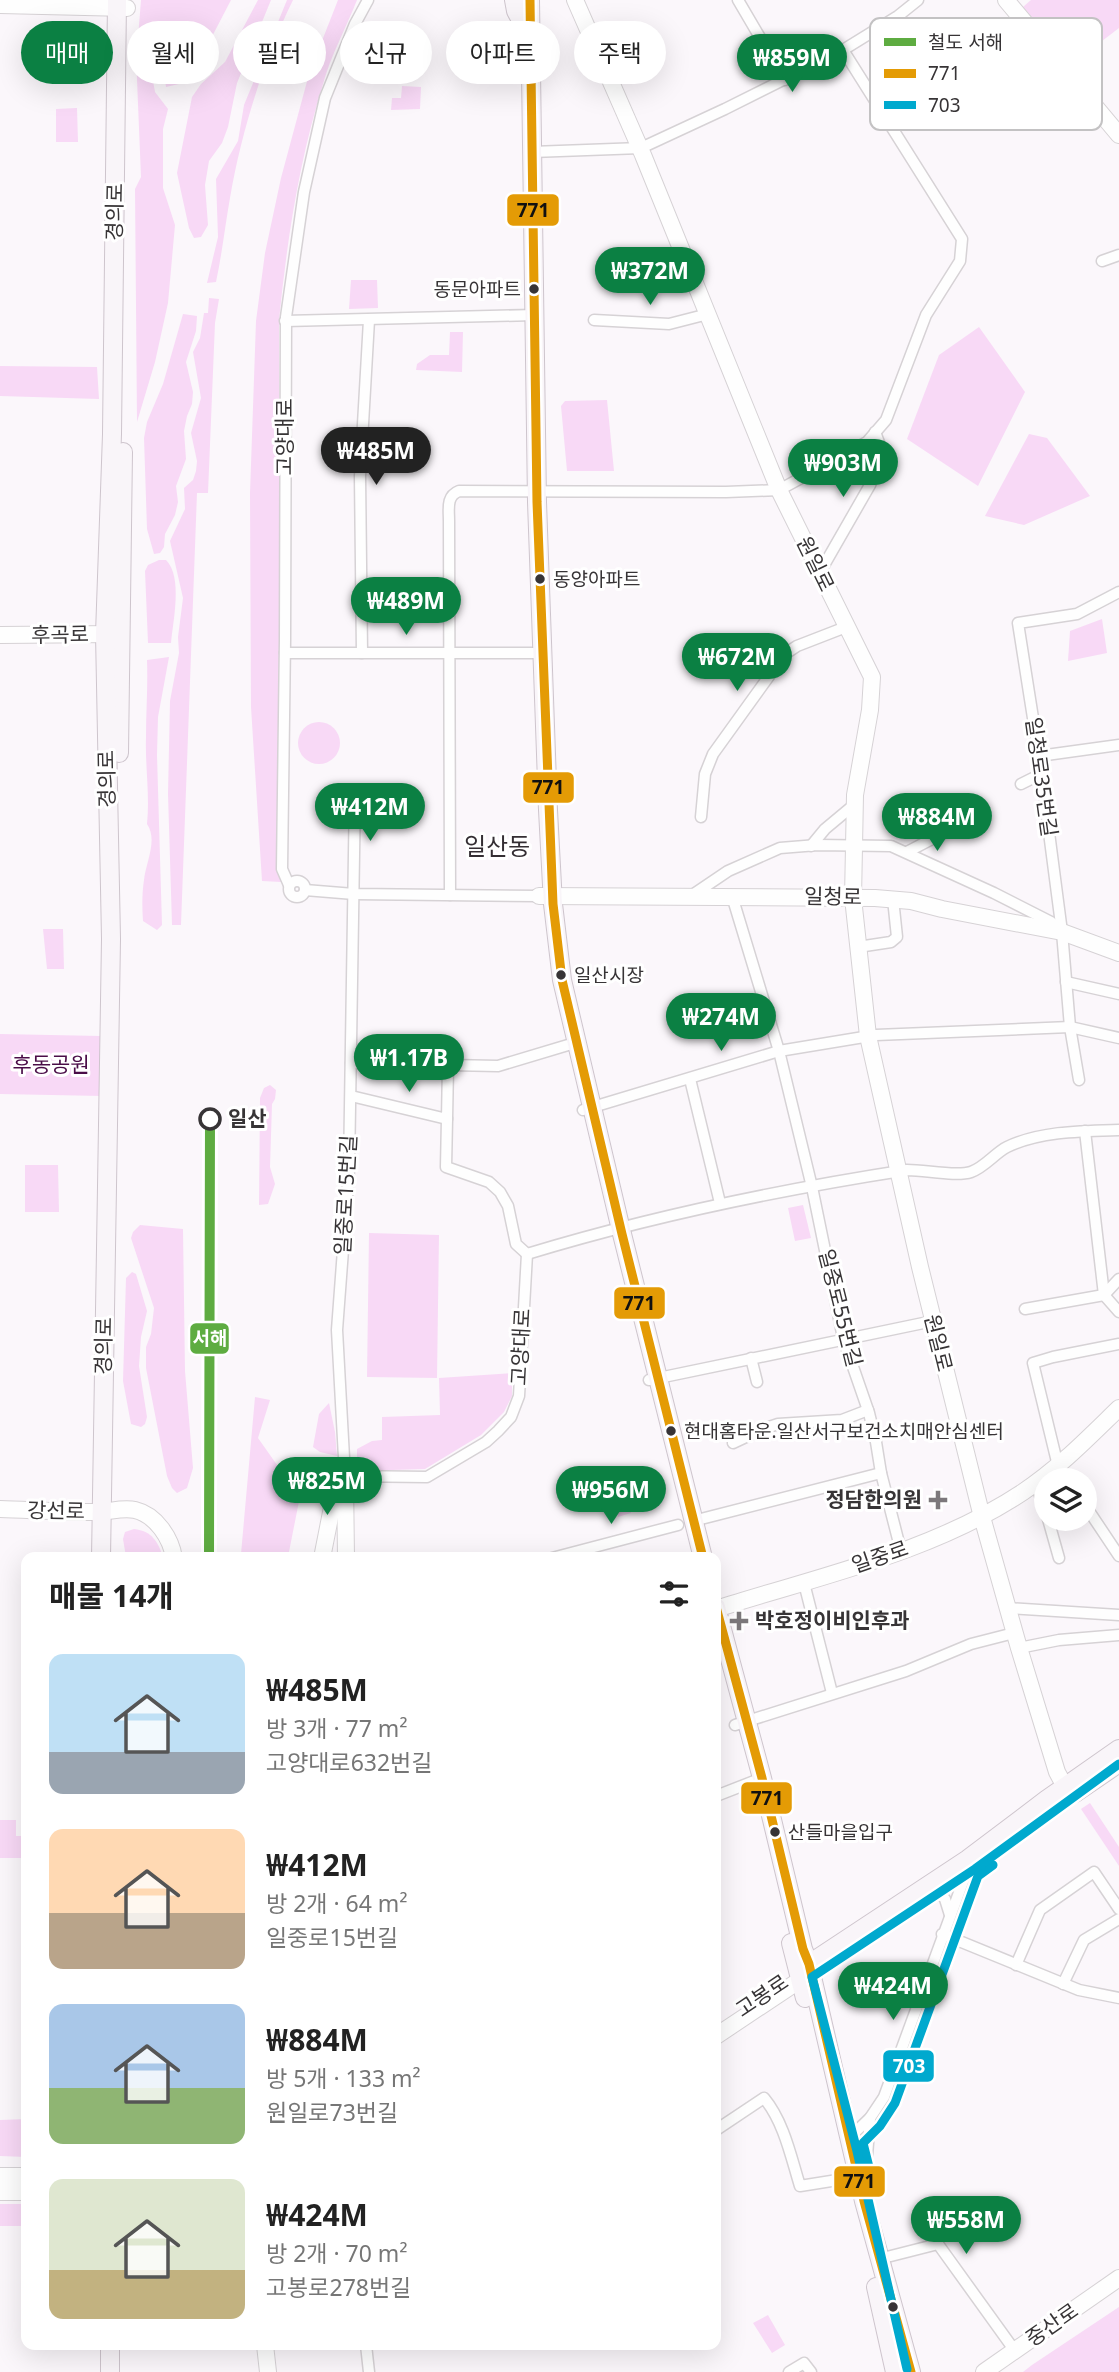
<!DOCTYPE html>
<html lang="ko">
<head>
<meta charset="utf-8">
<style>
	:root { --surface:#fff; --page:#f2f2f2; --text:#222; --muted:#767676; --accent:#0b8043 }
	body { margin:0; font-family:"Noto Sans","Noto Sans KR",sans-serif; background:var(--page); color:var(--text); height:100vh; display:flex; flex-direction:column; font-size:26px; white-space:nowrap }
	* { box-sizing:border-box; margin:0 }
	p { font-size:23px; color:var(--muted) }
	.icon { flex:none; width:38px; height:38px; fill:none; stroke:currentColor; stroke-width:2; stroke-linecap:round; stroke-linejoin:round }
	.map { position:relative; flex:1; overflow:hidden }
	.drawer { position:absolute; left:21px; top:1552px; width:700px; height:798px; display:flex; flex-direction:column; background:var(--surface); border-radius:14px; box-shadow:0 7px 28px #0002 }
	.drawer>* { flex:none }
	.banner { position:absolute; left:21px; top:21px; width:700px; height:63px; display:flex; gap:14px }
	.fabs { position:absolute; left:1034px; top:1468px; display:grid; gap:14px }
	.fabs a { display:grid; place-items:center; width:63px; height:63px; border-radius:50%; background:var(--surface); box-shadow:0 7px 28px #0002; font-size:35px }
	.price { position:absolute; translate:-50% -60px; padding:0 16px; border-radius:24px; background:var(--accent); color:#fff; font-size:23px; line-height:46px; filter:drop-shadow(0 2px 4px #0008) }
	.price::after { content:''; position:absolute; left:50%; top:42px; width:21px; height:16px; margin-left:-10px; background:inherit; clip-path:polygon(0 0,100% 0,50% 100%) }
	.price.current { background:#222; color:#fff }
	ul { padding:0; list-style:none }
	li { display:flex; align-items:center; gap:21px; height:175px; padding:0 28px }
	li span { display:grid; place-items:center; flex:none; width:196px; height:140px; border-radius:14px; color:#555 }
	li>.icon { margin-inline-start:auto }
	span .icon { width:84px; height:84px; fill:#fffc; stroke-width:1 }
	li b { font-size:30px }
	h2 { display:flex; justify-content:space-between; align-items:center; height:84px; padding:0 28px; font-size:30px }
	.chip { padding:0 24px; border-radius:32px; background:var(--surface); box-shadow:0 7px 28px #0002; font-size:24px; line-height:63px }
	.chip.current { background:var(--accent); color:#fff }
	.map>svg:first-child { display:block }
	.green { fill:#f8d9f6 }
	.lines { fill:none; stroke-linecap:round; stroke-linejoin:round }
	.street-casing { stroke:#d6d2d5; stroke-width:13 }
	.secondary-casing { stroke:#d6d2d5; stroke-width:18 }
	.primary-casing { stroke:#cec5cd; stroke-width:20 }
	.street { stroke:#fefefe; stroke-width:10 }
	.secondary { stroke:#fefefe; stroke-width:16 }
	.primary { stroke:#f9f5f9; stroke-width:18 }
	.bus-1-casing { stroke:#fff; stroke-width:14 }
	.bus-2-casing { stroke:#fff; stroke-width:14 }
	.bus-1 { stroke:#e49b05; stroke-width:9 }
	.bus-2 { stroke:#00a9ce; stroke-width:9 }
	.rail-1-casing { stroke:#fff; stroke-width:16 }
	.rail-1 { stroke:#5eac41; stroke-width:10 }
	.bus-dot { fill:#373436; stroke:#fff; stroke-width:2.5 }
	.stop-dot { fill:#fff; stroke:#373436; stroke-width:3.5 }
	.poi-dot { fill:#7c787b; stroke:#fff; stroke-width:2.5 }
	.labels { text-anchor:middle; stroke-width:6; stroke-linejoin:round; paint-order:stroke }
	.bus-label { font-size:19px; fill:#373436; stroke:#fff; text-anchor:start }
	.street-label { font-size:21px; fill:#373436; stroke:#fff }
	.park-label { font-size:21px; fill:#4a0d48; stroke:#fff }
	.stop-label { font-size:21px; font-weight:bold; fill:#373436; stroke:#fff; text-anchor:start }
	.poi-label { font-size:21px; font-weight:bold; fill:#373436; stroke:#fff; text-anchor:end }
	.quarter-label { font-size:24px; fill:#342e33; stroke:#fff }
	.key { fill:#fff; stroke:#c3c2c3; stroke-width:2 }
	.key-label { font-size:19px; fill:#373436 }
	.line-badge { stroke:#fff; stroke-width:2.5 }
	.badge-label { font-size:19px; text-anchor:middle; font-weight:bold; fill:#fff }
	.pale-badge-label { font-size:19px; text-anchor:middle; font-weight:bold; fill:#111 }
</style>
</head>
<body>
<div class="map">
<svg width="1119" height="2372" viewBox="0 0 1119 2372">
	<rect width="100%" height="100%" fill="#fbf7fb"/>
	<g class="green">
		<path d="M141,0h90l-26,50 -24,23 -2,11 -13,3 -6,-46 -22,-3z"/>
		<path d="M258,0h13l-34,83 -9,44 -6,16 -13,18 -4,24 3,40 -7,12 -7,1 -5,-10 -12,-55 15,-76 9,-13 24,-22z"/>
		<path d="M287,0h6c-29,59 -52,133 -63,198 -5,28 -8,56 -14,84l-9,1 11,-46 -2,-58 22,-38 6,-36z"/>
		<path d="M338,0h19c-11,28 -26,55 -34,84 -24,77 -36,156 -44,236l1,549 1,13 -19,-1 -11,-174 -1,-214 6,-172 9,-68 16,-75 28,-104z"/>
		<path d="M1031,0h88v28l-47,36 -49,-57z"/>
		<path d="M148,53l7,39 13,17 -5,20v59l12,37 -7,78 -13,59 -18,60 -2,-233 6,-12 -5,-122z"/>
		<path d="M402,86l19,1 -1,22 -29,1 1,-12h9z"/>
		<path d="M77,108l1,34h-22v-33z"/>
		<path d="M351,280h26l1,28 -29,1z"/>
		<path d="M209,298l10,1 -4,24 -7,170h-11l-16,432h-9l-4,-131 2,-93 9,-48 -1,-16 5,-39 -13,-57 15,-32 -1,-21 9,-8 3,-9 1,-10 -6,-28 10,-35 -8,-46 7,-14 4,-25h4z"/>
		<path d="M183,314l14,2 -1,15 -10,31 7,30 -1,12 -5,12 -3,15 2,28 -10,27 2,16 -3,13 -10,19 -1,13 -4,6 -6,1 -7,-25 -3,-91 3,-16 16,-38z"/>
		<path d="M979,327l46,65 -47,94 -71,-47 32,-84z"/>
		<path d="M450,332h13l-1,40 -46,-2 1,-6 13,-9h19z"/>
		<path d="M0,366l97,1 2,32 -99,-3z"/>
		<path d="M607,400l7,71h-47l-6,-65 4,-5z"/>
		<path d="M1029,434l18,4 43,58 -66,29 -39,-9z"/>
		<path d="M159,560h7c17,17 7,61 5,83h-23l-3,-72 3,-6z"/>
		<path d="M1102,619l5,34 -39,8 2,-30z"/>
		<path d="M169,657l-11,60 -1,38 5,170 -5,5 -14,-9c-1,-14 -1,-28 1,-41 2,-18 14,-40 3,-56 3,-29 -2,-58 -1,-87 0,-26 2,-51 1,-77z"/>
		<circle cx="319" cy="743" r="21"/>
		<path d="M43,929h20l1,40h-17z"/>
		<path d="M0,1034l101,2 1,60 -102,-2z"/>
		<path d="M270,1085l6,5 -1,9 -3,5 -2,63 5,17 -7,20 -9,1 1,-107 4,-10z"/>
		<path d="M25,1165h33l1,47h-34z"/>
		<path d="M803,1205l8,33 -16,3 -7,-33z"/>
		<path d="M140,1225l43,4 2,142 8,97 -6,20 -10,5 -5,-5 -5,-12 -21,-108v-21l5,-13 3,-26 -23,-70 2,-6z"/>
		<path d="M369,1233l70,2 -2,143 -70,-1z"/>
		<path d="M132,1272l4,2 11,37 -6,26 -2,29 8,51 -2,7 -4,3 -10,-3 -8,-43 3,-103z"/>
		<path d="M512,1373v23l-8,16 -23,23 -56,34 -66,2 -2,-6v-16l15,-8 10,-1v-23l58,-2 -1,-37z"/>
		<path d="M255,1397l15,3 -12,38 24,34 20,14 -14,71 -47,-3z"/>
		<path d="M329,1403l6,29 2,24 -17,-4 -7,-5 6,-33z"/>
		<path d="M620,1470l11,43 -13,4 -5,-27 -9,2 -5,-18z"/>
		<path d="M134,1529c18,2 24,13 29,28h-37l-3,-18 2,-7z"/>
		<path d="M1090,1803l29,44v19l-38,-57z"/>
		<path d="M0,1820h16v16h10v22h-26z"/>
		<path d="M26,2119v38l-26,-1v-36z"/>
		<rect x="0" y="2204" width="26" height="22"/>
		<path d="M1119,2307v65h-96l9,-7z"/>
		<path d="M768,2315l17,30 -13,8 -19,-30z"/>
	</g>
	<g class="lines">
		<defs>
			<g id="street">
				<path d="M738,0l47,80"/>
				<path d="M532,152l109,-4 84,-39 118,-59 55,-34 20,-16"/>
				<path d="M1102,261l17,-6"/>
				<path d="M594,320l75,4 39,-10"/>
				<path d="M285,321l249,-6"/>
				<path d="M819,571l4,-4 47,-82 13,-32 -8,-21"/>
				<path d="M285,653h251"/>
				<path d="M362,653l-2,-177 9,-156"/>
				<path d="M1039,756l80,-11"/>
				<path d="M1021,784l20,-10"/>
				<path d="M355,791l-6,379 -12,160 8,146 82,1 59,-35 12,-11 13,-14 8,-21 8,-142"/>
				<path d="M701,817l4,-43 8,-20 72,-100 12,-8 49,-19"/>
				<path d="M811,846l14,-17 30,-25"/>
				<path d="M907,852l46,-24"/>
				<circle cx="297" cy="889" r="8"/>
				<path d="M289,885l-7,-16 3,-229 1,-323 18,-125 21,-94 30,-74 13,-24"/>
				<path d="M305,890l49,4 185,2"/>
				<path d="M450,895l-1,-374c0,-12 -3,-25 10,-30l267,1 53,-2 88,-48 19,-22 40,-105 34,-54 2,-22 -119,-189"/>
				<path d="M691,896l37,-25 52,-23 37,-3 74,1 103,47 57,29 9,8"/>
				<path d="M732,896l47,155 33,136 31,151 26,75 7,29 5,31 20,78"/>
				<path d="M858,947l33,-5 6,-5 -4,-38"/>
				<path d="M1066,982l53,12"/>
				<path d="M351,1063l147,3 80,-24"/>
				<path d="M690,1079l30,124"/>
				<path d="M1079,1080l-9,-53 -8,-95 -23,-176 -21,-133 59,-9 42,-22"/>
				<path d="M351,1096l96,23 1,-53"/>
				<path d="M583,1110l196,-59 97,-16 194,-8 49,11"/>
				<path d="M447,1119l-1,48 43,15 11,10 8,14 8,38 11,10"/>
				<path d="M1085,1131l19,164 15,17"/>
				<path d="M527,1254c125,-38 251,-64 380,-84 19,0 49,7 64,2 14,-5 24,-19 36,-25 33,-16 76,-16 112,-17"/>
				<path d="M1025,1309l79,-14 15,-16"/>
				<path d="M751,1358l6,24"/>
				<path d="M649,1380l284,-59"/>
				<path d="M733,1443l30,-14 15,-5 64,-4 26,-10"/>
				<path d="M1068,1480l-10,-14 -25,-103 20,-6 66,-13"/>
				<path d="M1036,1483l10,31"/>
				<path d="M1085,1505l34,51"/>
				<path d="M1048,1519l11,39"/>
				<path d="M693,1521l188,-48"/>
				<path d="M552,1558l126,-33"/>
				<path d="M804,1583l28,110"/>
				<path d="M1007,1608l112,7"/>
				<path d="M1019,1648l40,-8 60,-5"/>
				<path d="M735,1725l171,-54 65,-27 43,-11"/>
				<path d="M716,1796l46,-18"/>
				<path d="M936,1889l9,10 5,16"/>
				<path d="M942,1934l137,56 40,8"/>
				<path d="M1016,1965l24,-55 54,-38 25,37"/>
				<path d="M1063,1984l21,-44 35,-21"/>
				<path d="M716,2130l48,-32c20,24 27,59 36,88l50,-8"/>
				<path d="M847,2140l23,-22 14,-21 84,-229"/>
				<path d="M865,2181l5,-63"/>
				<path d="M879,2259l59,-15 77,107"/>
				<path d="M366,2345l3,27"/>
				<path d="M789,2372l15,-9 7,9"/>
			</g>
			<g id="secondary">
				<path d="M575,0l68,155 136,335 93,187 -2,33 -15,85 -2,103 15,138 52,231 62,250 37,131 38,124 13,24"/>
				<path d="M1006,0l113,135"/>
				<path d="M0,5l127,3"/>
				<path d="M0,635l117,-1"/>
				<path d="M539,896l336,2 36,3 31,8 120,23 57,21"/>
				<path d="M345,1478l1,80"/>
				<path d="M0,1509c32,1 65,3 97,3 12,0 26,-5 38,-2 21,5 36,28 39,48"/>
				<path d="M322,1558l15,-76 8,-6"/>
				<path d="M716,1609c103,-33 215,-56 307,-117 36,-24 65,-54 96,-84"/>
				<path d="M716,2036l84,-56"/>
				<path d="M0,2176h26"/>
				<path d="M0,2192h26"/>
				<path d="M265,2345l3,27"/>
				<path d="M984,2372l135,-94"/>
			</g>
			<g id="primary">
				<path d="M514,0l2,11 7,13"/>
				<path d="M530,0l7,502 11,308 5,94 9,76 60,254 81,324"/>
				<path d="M119,753l4,-301"/>
				<path d="M101,1558l10,-619 -6,-305 7,-200 5,-434"/>
				<path d="M716,1607l46,171 41,171 6,15 55,237 47,171"/>
				<path d="M1075,1793l44,-30"/>
				<path d="M791,1943l14,55"/>
				<path d="M800,1970l168,-111 78,-59 73,-51"/>
				<path d="M876,2287l19,85"/>
				<path d="M110,2372v-27"/>
			</g>
		</defs>
		<use href="#street" class="street-casing"/>
		<use href="#secondary" class="secondary-casing"/>
		<use href="#primary" class="primary-casing"/>
		<use href="#street" class="street"/>
		<use href="#secondary" class="secondary"/>
		<use href="#primary" class="primary"/>
		<defs>
			<g id="bus-1">
				<path d="M530,0l7,502 16,402 9,76 60,254 81,324"/>
				<path d="M716,1607l46,171 41,171 6,15 55,237 47,171"/>
			</g>
			<g id="bus-2">
				<path d="M869,2167l-6,-24 17,-17 15,-23 83,-227 15,-11"/>
				<path d="M907,2369l-51,-222 -44,-170 163,-108 144,-105"/>
			</g>
		</defs>
		<use href="#bus-1" class="bus-1-casing"/>
		<use href="#bus-2" class="bus-2-casing"/>
		<use href="#bus-1" class="bus-1"/>
		<use href="#bus-2" class="bus-2"/>
		<defs>
			<path id="rail-1" d="M209,1558l1,-439"/>
		</defs>
		<use href="#rail-1" class="rail-1-casing"/>
		<use href="#rail-1" class="rail-1"/>
	</g>
	<g class="bus-dot">
		<circle cx="534" cy="289" r="6"/>
		<circle cx="540" cy="579" r="6"/>
		<circle cx="561" cy="975" r="6"/>
		<circle cx="671" cy="1431" r="6"/>
		<circle cx="775" cy="1832" r="6"/>
		<circle cx="893" cy="2307" r="6"/>
	</g>
	<circle class="stop-dot" cx="210" cy="1119" r="10"/>
	<g class="poi-dot">
		<path d="M934.5 1489.5h7v7h7v7h-7v7h-7v-7h-7v-7h7z"/>
		<path d="M735.5 1610.5h7v7h7v7h-7v7h-7v-7h-7v-7h7z"/>
	</g>
	<g class="labels">
		<g class="bus-label">
			<text x="521" y="296" text-anchor="end">동문아파트</text>
			<text x="553" y="586">동양아파트</text>
			<text x="574" y="982">일산시장</text>
			<text x="684" y="1438">현대홈타운.일산서구보건소치매안심센터</text>
			<text x="788" y="1839">산들마을입구</text>
		</g>
		<g class="street-label">
			<text transform="translate(115 212) rotate(-89)" y="7">경의로</text>
			<text transform="translate(285 437) rotate(-90)" y="7">고양대로</text>
			<text transform="translate(815 564) rotate(64)" y="7">원일로</text>
			<text transform="translate(60 635) rotate(-1)" y="7">후곡로</text>
			<text transform="translate(1041 777) rotate(82)" y="7">일청로35번길</text>
			<text transform="translate(107 779) rotate(-91)" y="7">경의로</text>
			<text transform="translate(833 897) rotate(1)" y="7">일청로</text>
			<text transform="translate(346 1195) rotate(-87)" y="7">일중로15번길</text>
			<text transform="translate(840 1308) rotate(76)" y="7">일중로55번길</text>
			<text transform="translate(938 1343) rotate(76)" y="7">원일로</text>
			<text transform="translate(104 1346) rotate(-89)" y="7">경의로</text>
			<text transform="translate(521 1347) rotate(-87)" y="7">고양대로</text>
			<text transform="translate(56 1511) rotate(1)" y="7">강선로</text>
			<text transform="translate(880 1557) rotate(-19)" y="7">일중로</text>
			<text transform="translate(762 1996) rotate(-34)" y="7">고봉로</text>
			<text transform="translate(1052 2325) rotate(-35)" y="7">중산로</text>
		</g>
		<g class="park-label">
			<text x="51" y="1072">후동공원</text>
		</g>
		<g class="stop-label">
			<text x="228" y="1126">일산</text>
		</g>
		<g class="poi-label">
			<text x="922" y="1507">정담한의원</text>
			<text x="755" y="1628" text-anchor="start">박호정이비인후과</text>
		</g>
		<g class="quarter-label">
			<text x="497" y="855">일산동</text>
		</g>
	</g>
	<rect x="870" y="18" width="232" height="112" rx="10" class="key"/>
	<rect x="884" y="38" width="32" height="8" fill="#5eac41"/>
	<rect x="884" y="69" width="32" height="9" fill="#e49b05"/>
	<rect x="884" y="101" width="32" height="8" fill="#00a9ce"/>
	<g class="key-label">
		<text x="928" y="49">철도 서해</text>
		<text x="928" y="80">771</text>
		<text x="928" y="112">703</text>
	</g>
	<g class="line-badge">
		<rect x="506" y="193" width="54" height="34" rx="7" fill="#e49b05"/>
		<rect x="522" y="771" width="53" height="33" rx="7" fill="#e49b05"/>
		<rect x="613" y="1286" width="53" height="34" rx="7" fill="#e49b05"/>
		<rect x="189" y="1322" width="41" height="33" rx="7" fill="#5eac41"/>
		<rect x="740" y="1781" width="53" height="34" rx="7" fill="#e49b05"/>
		<rect x="882" y="2049" width="53" height="34" rx="7" fill="#00a9ce"/>
		<rect x="833" y="2165" width="53" height="33" rx="7" fill="#e49b05"/>
	</g>
	<g class="badge-label">
		<text x="210" y="1345">서해</text>
		<text x="909" y="2073">703</text>
	</g>
	<g class="pale-badge-label">
		<text x="533" y="217">771</text>
		<text x="548" y="794">771</text>
		<text x="639" y="1310">771</text>
		<text x="767" y="1805">771</text>
		<text x="859" y="2188">771</text>
	</g>
</svg>
<div class="fabs">
<a><svg class="icon" aria-label="layers" viewBox="0 0 24 24"><path d="M12 4l9 5-9 5-9-5zM3 14l9 5 9-5"/></svg></a>
</div>
<b class="price" style="left:792px;top:94px">₩859M</b>
<b class="price" style="left:650px;top:307px">₩372M</b>
<b class="price current" style="left:376px;top:487px">₩485M</b>
<b class="price" style="left:843px;top:499px">₩903M</b>
<b class="price" style="left:406px;top:637px">₩489M</b>
<b class="price" style="left:737px;top:693px">₩672M</b>
<b class="price" style="left:370px;top:843px">₩412M</b>
<b class="price" style="left:937px;top:853px">₩884M</b>
<b class="price" style="left:721px;top:1053px">₩274M</b>
<b class="price" style="left:409px;top:1094px">₩1.17B</b>
<b class="price" style="left:327px;top:1517px">₩825M</b>
<b class="price" style="left:611px;top:1526px">₩956M</b>
<b class="price" style="left:893px;top:2022px">₩424M</b>
<b class="price" style="left:966px;top:2256px">₩558M</b>
<div class="banner">
<a class="chip current">매매</a>
<a class="chip">월세</a>
<a class="chip">필터</a>
<a class="chip">신규</a>
<a class="chip">아파트</a>
<a class="chip">주택</a>
</div>
<section class="drawer">
<h2>매물 14개<svg class="icon" aria-label="filters" viewBox="0 0 24 24"><path d="M4 7h16M4 17h16"/><circle cx="9" cy="7" r="2"/><circle cx="15" cy="17" r="2"/></svg></h2>
<ul>
<li><span style="background:linear-gradient(#bfe0f5 70%,#9aa5b1 0)"><svg class="icon" aria-label="home" viewBox="0 0 24 24"><path d="M3 11l9-7 9 7M6 9v11h12V9"/></svg></span><div><b>₩485M</b><p>방 3개 · 77 m²</p><p>고양대로632번길</p></div></li>
<li><span style="background:linear-gradient(#ffd9b3 60%,#b9a48a 0)"><svg class="icon" aria-label="home" viewBox="0 0 24 24"><path d="M3 11l9-7 9 7M6 9v11h12V9"/></svg></span><div><b>₩412M</b><p>방 2개 · 64 m²</p><p>일중로15번길</p></div></li>
<li><span style="background:linear-gradient(#a9c7e8 60%,#8fb573 0)"><svg class="icon" aria-label="home" viewBox="0 0 24 24"><path d="M3 11l9-7 9 7M6 9v11h12V9"/></svg></span><div><b>₩884M</b><p>방 5개 · 133 m²</p><p>원일로73번길</p></div></li>
<li><span style="background:linear-gradient(#dfe7d0 65%,#c2b280 0)"><svg class="icon" aria-label="home" viewBox="0 0 24 24"><path d="M3 11l9-7 9 7M6 9v11h12V9"/></svg></span><div><b>₩424M</b><p>방 2개 · 70 m²</p><p>고봉로278번길</p></div></li>
</ul>
</section>
</div>
</body>
</html>
